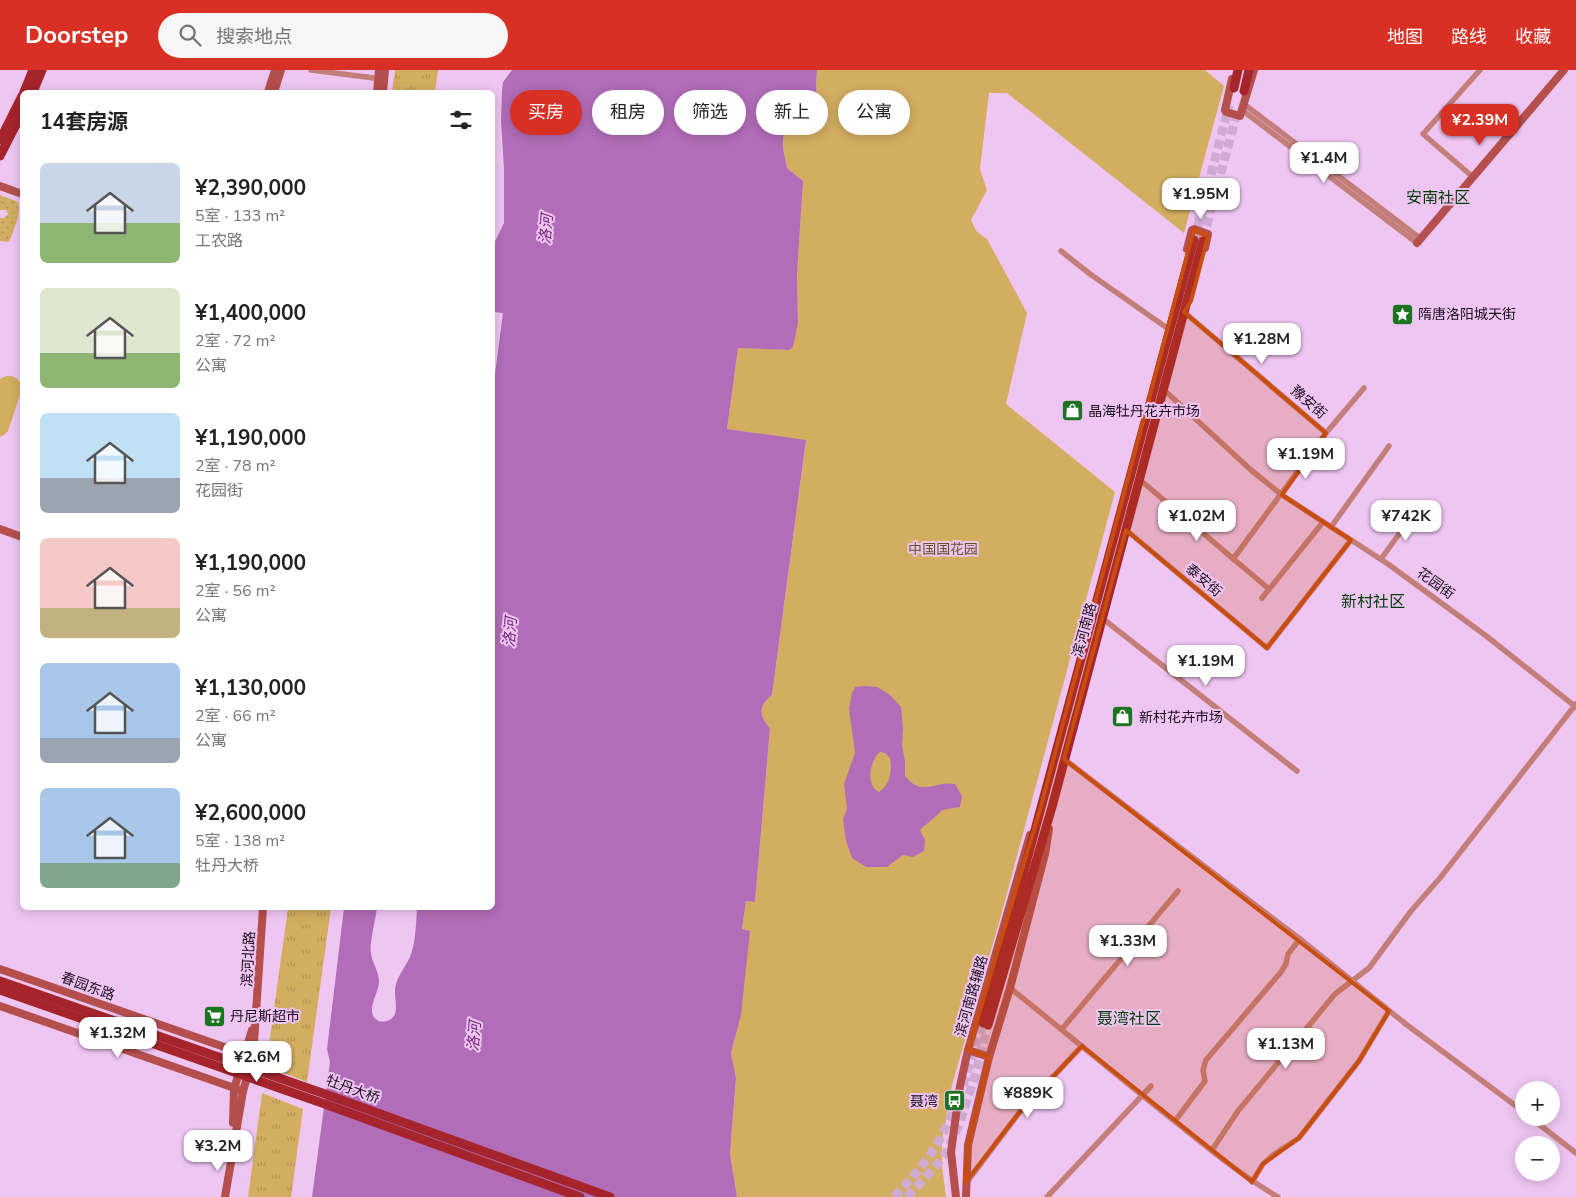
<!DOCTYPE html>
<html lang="zh">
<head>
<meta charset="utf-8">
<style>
	:root { --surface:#fff; --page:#f6f6f6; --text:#222; --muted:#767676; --accent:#d93025 }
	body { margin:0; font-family:"Nunito Sans","Noto Sans SC",sans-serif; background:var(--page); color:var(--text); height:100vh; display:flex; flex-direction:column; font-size:19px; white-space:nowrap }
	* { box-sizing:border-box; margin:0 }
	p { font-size:16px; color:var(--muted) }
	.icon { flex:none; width:28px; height:28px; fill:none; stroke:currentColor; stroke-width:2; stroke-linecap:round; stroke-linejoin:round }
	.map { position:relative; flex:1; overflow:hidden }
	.drawer { position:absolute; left:20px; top:20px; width:475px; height:820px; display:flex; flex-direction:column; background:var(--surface); border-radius:8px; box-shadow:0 2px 12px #0003 }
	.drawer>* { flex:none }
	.banner { position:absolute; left:510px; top:20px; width:475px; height:45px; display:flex; gap:10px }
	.controls { position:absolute; left:1515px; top:1011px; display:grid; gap:10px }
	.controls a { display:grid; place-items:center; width:45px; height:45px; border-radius:50%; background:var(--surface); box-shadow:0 2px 12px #0003; font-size:25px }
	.price { position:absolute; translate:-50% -42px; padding:0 11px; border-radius:10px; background:#fff; color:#222; font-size:16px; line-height:32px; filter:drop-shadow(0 1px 2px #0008) }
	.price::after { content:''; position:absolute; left:50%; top:30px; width:15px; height:11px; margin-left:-8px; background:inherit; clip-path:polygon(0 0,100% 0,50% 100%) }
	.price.current { background:var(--accent); color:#fff }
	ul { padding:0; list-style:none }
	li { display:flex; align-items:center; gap:15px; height:125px; padding:0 20px }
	li span { display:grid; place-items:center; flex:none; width:140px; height:100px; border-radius:8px; color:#555 }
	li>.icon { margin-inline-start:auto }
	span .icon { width:60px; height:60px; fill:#fffc; stroke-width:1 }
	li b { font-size:21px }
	h2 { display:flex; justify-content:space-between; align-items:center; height:60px; padding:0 20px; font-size:21px }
	.chip { padding:0 18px; border-radius:22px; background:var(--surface); box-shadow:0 2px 12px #0003; font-size:18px; line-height:45px }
	.chip.current { background:var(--accent); color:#fff }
	header { display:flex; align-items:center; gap:30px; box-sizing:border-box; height:70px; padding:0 25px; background:var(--accent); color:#fff }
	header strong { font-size:24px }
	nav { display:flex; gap:28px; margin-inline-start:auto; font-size:18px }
	.search { width:350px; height:45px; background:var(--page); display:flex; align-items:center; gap:12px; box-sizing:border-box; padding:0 18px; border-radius:28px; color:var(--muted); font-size:19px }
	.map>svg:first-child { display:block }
	.grass { fill:url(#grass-dots) }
	.park { fill:url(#park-tufts) }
	.garden { fill:#d3ae61 }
	.water { fill:#b26db9; fill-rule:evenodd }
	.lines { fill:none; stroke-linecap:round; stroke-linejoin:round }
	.primary-tunnel { stroke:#cfaad2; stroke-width:9; stroke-dasharray:9 4.5; stroke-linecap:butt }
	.street { stroke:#c47e7a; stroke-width:5.5 }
	.secondary { stroke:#b44f4d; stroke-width:8 }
	.primary { stroke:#a6242b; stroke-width:9 }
	.primary-bridge { stroke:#a6242b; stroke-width:9 }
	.marked { fill:#c94d0e; fill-opacity:0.2; stroke:#c94d0e; stroke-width:4; stroke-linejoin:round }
	.labels { text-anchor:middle; stroke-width:4; stroke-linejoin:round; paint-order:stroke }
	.poi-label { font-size:14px; fill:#1a0c1c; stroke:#efc6f2; text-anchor:start }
	.street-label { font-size:14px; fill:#1a0c1c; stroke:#efc6f2 }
	.park-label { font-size:14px; fill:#685329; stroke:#efc6f2 }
	.water-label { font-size:15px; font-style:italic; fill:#751f7e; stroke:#efc6f2 }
	.quarter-label { font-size:16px; fill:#013c06; stroke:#efc6f2 }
</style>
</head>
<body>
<header>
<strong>Doorstep</strong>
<div class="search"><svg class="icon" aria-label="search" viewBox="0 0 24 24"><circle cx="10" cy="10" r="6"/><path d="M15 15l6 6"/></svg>搜索地点</div>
<nav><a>地图</a><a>路线</a><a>收藏</a></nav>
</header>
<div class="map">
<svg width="1576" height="1127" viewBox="0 0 1576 1127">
	<defs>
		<pattern id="grass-dots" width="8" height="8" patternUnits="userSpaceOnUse" patternTransform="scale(1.25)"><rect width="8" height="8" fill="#d3ae61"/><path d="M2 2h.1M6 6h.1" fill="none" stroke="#b59454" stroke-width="1.8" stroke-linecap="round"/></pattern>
		<pattern id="park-tufts" width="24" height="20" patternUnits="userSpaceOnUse" patternTransform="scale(1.25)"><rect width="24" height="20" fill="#d3ae61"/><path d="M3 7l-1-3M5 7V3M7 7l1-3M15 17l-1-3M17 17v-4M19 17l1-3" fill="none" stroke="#b59454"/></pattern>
	</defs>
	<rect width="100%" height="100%" fill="#efc6f2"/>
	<path class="grass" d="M0,125l18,7c3,13 -4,27 -9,40l-9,-1v-23h4l4,-4 -2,-4h-6z"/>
	<g class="park">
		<path d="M395,0h43l-3,22h-43z"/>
		<path d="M288,838h43l-24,174 -41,-16z"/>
		<path d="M262,1023l41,16 -12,88h-43z"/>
	</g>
	<g class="garden">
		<path d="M817,0h388l19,16 -40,147 -177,-140h-18l-9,76 7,21 -16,30 5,11 11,8 40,74 -21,91 109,88 -115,427 -48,166 -10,56v25l4,31h-209l-7,-43 6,-76 -5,-25 4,-14 15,-108 -8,-1 4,-29 9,1 15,-174c-11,-12 -12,-22 2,-33l34,-254 -79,-12 11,-82 51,3 9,-27 -1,-48 6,-94 -16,-13c-1,-8 -5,-19 -4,-27 2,-22 16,-35 34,-46l-1,-7z"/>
		<path d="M6,306c9,-1 15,4 16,13l-14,42 -4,4 -4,2v-58z"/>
	</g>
	<g class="water">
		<path d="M512,0h305l-1,18 1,7c-18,11 -32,24 -34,46 -1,8 3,19 4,27l16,13 -6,94 1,48 -5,24 -4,3 -51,-2 -11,81 79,11 -34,255c-14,11 -13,21 -2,33l-15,174 -9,-1 -4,28 8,2 -9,84 -10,38 5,25 -6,76 7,43h-425l18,-135 -3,-13 17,-141h33c-1,9 -8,37 -6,45 1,10 8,18 8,29 0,11 -16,32 0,39 5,2 14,-1 16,-7 3,-9 -2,-20 1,-30 3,-10 10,-18 14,-27 6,-15 6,-34 7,-49h75v-511l11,-84 -10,-1 -1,-64 12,-25v-54l-3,-49 1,-29 1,-9z"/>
		<path d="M865,616l12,1 13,8 11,12 2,21 -1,17 3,16v15c18,22 29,4 50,8l7,12 -2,11 -18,3c-7,8 -15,13 -22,20l5,10 -1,11 -11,6 -10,-2 -16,12h-21l-14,-9 -6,-17 -3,-22 4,-10 -3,-25 11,-31 -6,-44 3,-16 3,-6zM880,682l5,1 5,5c2,12 1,26 -11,34 -14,-7 -9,-32 1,-40z"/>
	</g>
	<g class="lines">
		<g class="primary-tunnel">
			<path d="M1203,169l35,-130"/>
			<path d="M1194,170l35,-135"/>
			<path d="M963,1015l20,-62"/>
			<path d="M894,1127c28,-29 48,-54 62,-93"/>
			<path d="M907,1127l29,-31 11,-15 13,-29 15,-46 13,-51"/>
		</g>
		<g class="street">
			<path d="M311,0l71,9"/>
			<path d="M1244,34l177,135"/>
			<path d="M1242,40l175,133"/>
			<path d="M1473,107l-50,-43 57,-64"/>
			<path d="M1061,181l29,23 80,56"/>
			<path d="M1184,242l142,121"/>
			<path d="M1163,319l88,81 31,25 106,69 97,71 91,72"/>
			<path d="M1139,409l130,110"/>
			<path d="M1331,457l58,-81"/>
			<path d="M1126,460l141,118 84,-108"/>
			<path d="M1233,489l93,-126 38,-45"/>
			<path d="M1381,489l34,-47"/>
			<path d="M1262,528l61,-76"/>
			<path d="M1102,548l195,153"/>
			<path d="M1064,689l236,180 107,86 117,87"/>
			<path d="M1010,918c58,46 114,94 172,139 31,25 62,50 96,70"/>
			<path d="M1062,959l116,-138"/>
			<path d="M1531,1048l45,35"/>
			<path d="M1175,1051l30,-40 -2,-11 3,-10 75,-88 5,-8 2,-10 12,-15"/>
			<path d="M1212,1080l26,-39 97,-117 34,-26 42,-57 29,-33 136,-174"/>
			<path d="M967,1112l52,-69 63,-67"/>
			<path d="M1252,1112l11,-18 10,-9 26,-17 60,-77 30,-50"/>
			<path d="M1047,1127l104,-111"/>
		</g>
		<g class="secondary">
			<path d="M1232,9l-7,31 1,2 14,4 14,-46"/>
			<path d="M268,22l7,-22"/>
			<path d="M274,22l7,-22"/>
			<path d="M377,22l2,-22"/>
			<path d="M383,22l2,-22"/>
			<path d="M0,116l22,8"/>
			<path d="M1417,173l147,-173"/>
			<path d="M1187,179l5,-19 2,-1 14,5 -3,14"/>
			<path d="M0,459l22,8"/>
			<path d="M0,899l253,88"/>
			<path d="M0,936l243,85"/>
			<path d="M968,980l21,7"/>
			<path d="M233,1053l1,-34 18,-59"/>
			<path d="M225,1127l18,-106 10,-34 10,-149"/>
			<path d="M956,1127l-5,-45 9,-66 8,-36 62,-215"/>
			<path d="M966,1127l2,-52 21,-88 21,-69 35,-134 4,-25"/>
		</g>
		<g class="primary">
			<path d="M1234,18l4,-18"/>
			<path d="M1244,21l5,-21"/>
			<path d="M24,22l9,-22"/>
			<path d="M33,22l9,-22"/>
			<path d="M0,70l22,-44"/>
			<path d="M0,86l22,-43"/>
			<path d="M983,953l211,-783"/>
			<path d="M988,955l64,-218 151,-566"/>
		</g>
		<g class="primary-bridge">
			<path d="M0,911l325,113 285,103"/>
			<path d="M0,920l322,113 258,94"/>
		</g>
	</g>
	<path class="marked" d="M1194,159l14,7 -17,65 -7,11 142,121 -44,62 69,45 -84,108 -141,-118 -62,229 325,252 -30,50 -60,77 -36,26 -11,18 -170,-136 -63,67 -54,70 3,-38 21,-88 -21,-7 73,-244z"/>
	<defs>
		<symbol id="sight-square" viewBox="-11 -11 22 22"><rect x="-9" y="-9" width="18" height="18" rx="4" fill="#1c7421" stroke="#efc6f2"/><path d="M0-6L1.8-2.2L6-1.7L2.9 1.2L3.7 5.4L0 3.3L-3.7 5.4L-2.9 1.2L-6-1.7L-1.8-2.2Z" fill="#fff"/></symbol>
		<symbol id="shop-square" viewBox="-11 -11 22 22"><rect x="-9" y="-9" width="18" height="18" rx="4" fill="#1c7421" stroke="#efc6f2"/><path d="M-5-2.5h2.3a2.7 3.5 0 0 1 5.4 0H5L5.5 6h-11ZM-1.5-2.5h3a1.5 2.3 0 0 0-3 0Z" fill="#fff"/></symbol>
		<symbol id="supermarket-square" viewBox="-11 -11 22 22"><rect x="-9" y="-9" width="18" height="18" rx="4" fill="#1c7421" stroke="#efc6f2"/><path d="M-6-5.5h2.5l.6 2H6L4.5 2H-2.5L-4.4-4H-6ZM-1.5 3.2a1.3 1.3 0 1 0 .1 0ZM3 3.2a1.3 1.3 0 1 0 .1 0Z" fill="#fff"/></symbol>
		<symbol id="bus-square" viewBox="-11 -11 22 22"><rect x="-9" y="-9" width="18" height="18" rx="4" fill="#1c7421" stroke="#efc6f2"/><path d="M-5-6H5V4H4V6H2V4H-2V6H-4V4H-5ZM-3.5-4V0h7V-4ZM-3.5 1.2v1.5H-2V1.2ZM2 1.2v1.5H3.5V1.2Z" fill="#fff"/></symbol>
	</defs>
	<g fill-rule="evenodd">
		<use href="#sight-square" x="1390" y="232" width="25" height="25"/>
		<use href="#shop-square" x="1060" y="328" width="25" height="25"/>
		<use href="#shop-square" x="1110" y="634" width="25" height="25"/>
		<use href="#supermarket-square" x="202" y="934" width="25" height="25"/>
		<use href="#bus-square" x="942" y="1018" width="25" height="25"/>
	</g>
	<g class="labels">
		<g class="poi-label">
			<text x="1418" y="249">隋唐洛阳城天街</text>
			<text x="1088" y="346">晶海牡丹花卉市场</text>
			<text x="1139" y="652">新村花卉市场</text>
			<text x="230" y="951">丹尼斯超市</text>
			<text x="938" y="1036" text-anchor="end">聂湾</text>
		</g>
		<g class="street-label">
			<text transform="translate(1309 332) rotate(41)" y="5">豫安街</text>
			<text transform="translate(1204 510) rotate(40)" y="5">泰安街</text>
			<text transform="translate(1436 513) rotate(36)" y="5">花园街</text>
			<text transform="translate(1084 560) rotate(-75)" y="5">滨河南路</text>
			<text transform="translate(248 889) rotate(-87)" y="5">滨河北路</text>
			<text transform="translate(88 916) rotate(20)" y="5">春园东路</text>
			<text transform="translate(971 926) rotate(-74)" y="5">滨河南路辅路</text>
			<text transform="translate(353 1019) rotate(20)" y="5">牡丹大桥</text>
		</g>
		<g class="park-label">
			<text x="943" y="484">中国国花园</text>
		</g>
		<g class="water-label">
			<text transform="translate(546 159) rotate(-85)" y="5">洛河</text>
			<text transform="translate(510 562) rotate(-85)" y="5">洛河</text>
			<text transform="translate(474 966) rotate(-85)" y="5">洛河</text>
		</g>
		<g class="quarter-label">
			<text x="1438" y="133">安南社区</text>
			<text x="1373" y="537">新村社区</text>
			<text x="1129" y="954">聂湾社区</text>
		</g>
	</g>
</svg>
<div class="controls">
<a>+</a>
<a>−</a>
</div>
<b class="price current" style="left:1480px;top:76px">¥2.39M</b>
<b class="price" style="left:1324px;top:114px">¥1.4M</b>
<b class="price" style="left:1201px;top:150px">¥1.95M</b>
<b class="price" style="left:1262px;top:295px">¥1.28M</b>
<b class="price" style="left:1306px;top:410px">¥1.19M</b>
<b class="price" style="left:1197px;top:472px">¥1.02M</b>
<b class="price" style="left:1406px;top:472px">¥742K</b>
<b class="price" style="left:1206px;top:617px">¥1.19M</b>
<b class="price" style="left:1128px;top:897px">¥1.33M</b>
<b class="price" style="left:118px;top:989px">¥1.32M</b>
<b class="price" style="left:1286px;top:1000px">¥1.13M</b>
<b class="price" style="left:257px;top:1013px">¥2.6M</b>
<b class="price" style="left:1028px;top:1049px">¥889K</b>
<b class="price" style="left:218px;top:1102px">¥3.2M</b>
<div class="banner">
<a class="chip current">买房</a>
<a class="chip">租房</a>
<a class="chip">筛选</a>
<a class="chip">新上</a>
<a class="chip">公寓</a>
</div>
<section class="drawer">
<h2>14套房源<svg class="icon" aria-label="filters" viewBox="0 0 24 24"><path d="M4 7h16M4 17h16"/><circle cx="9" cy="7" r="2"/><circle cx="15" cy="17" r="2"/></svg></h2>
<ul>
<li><span style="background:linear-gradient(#c9d6e8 60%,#8fb573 0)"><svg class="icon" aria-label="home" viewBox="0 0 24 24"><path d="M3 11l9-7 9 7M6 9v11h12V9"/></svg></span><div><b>¥2,390,000</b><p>5室 · 133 m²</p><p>工农路</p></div></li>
<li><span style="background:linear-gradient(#dfe7d0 65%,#8fb573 0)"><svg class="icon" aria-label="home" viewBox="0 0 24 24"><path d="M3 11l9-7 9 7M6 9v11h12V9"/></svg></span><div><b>¥1,400,000</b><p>2室 · 72 m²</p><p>公寓</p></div></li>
<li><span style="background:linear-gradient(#bfe0f5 65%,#9aa5b1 0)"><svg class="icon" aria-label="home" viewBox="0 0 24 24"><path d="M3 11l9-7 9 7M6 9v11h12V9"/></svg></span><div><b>¥1,190,000</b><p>2室 · 78 m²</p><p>花园街</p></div></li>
<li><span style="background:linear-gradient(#f6c9c9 70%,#c2b280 0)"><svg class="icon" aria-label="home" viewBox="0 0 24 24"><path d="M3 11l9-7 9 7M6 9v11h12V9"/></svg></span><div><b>¥1,190,000</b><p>2室 · 56 m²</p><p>公寓</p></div></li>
<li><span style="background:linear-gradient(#a9c7e8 75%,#9aa5b1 0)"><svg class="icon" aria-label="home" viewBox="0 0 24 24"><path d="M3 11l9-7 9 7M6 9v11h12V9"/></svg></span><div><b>¥1,130,000</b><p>2室 · 66 m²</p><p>公寓</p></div></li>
<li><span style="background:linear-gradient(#a9c7e8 75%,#7fa58c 0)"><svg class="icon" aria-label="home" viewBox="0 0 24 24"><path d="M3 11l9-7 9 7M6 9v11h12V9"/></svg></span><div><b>¥2,600,000</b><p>5室 · 138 m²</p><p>牡丹大桥</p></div></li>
</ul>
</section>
</div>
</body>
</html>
